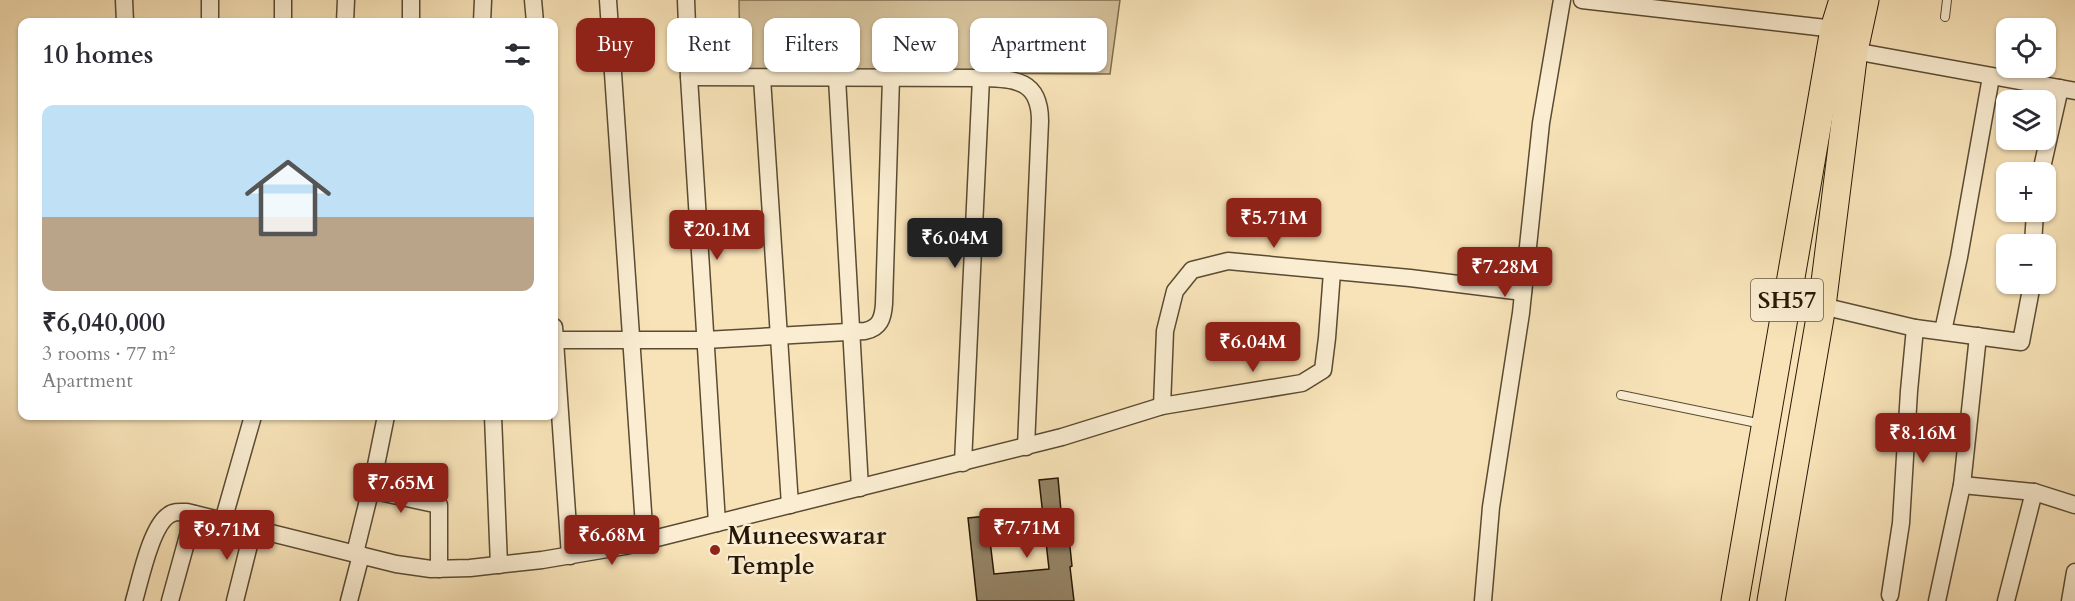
<!DOCTYPE html>
<html lang="en">
<head>
<meta charset="utf-8">
<style>
	:root { --surface:#fff; --page:#f7f7f7; --text:#2b2b33; --muted:#7c7c81; --line:#e1e1e2; --accent:#8f2418 }
	body { margin:0; font-family:Cardo,serif; background:var(--page); color:var(--text); height:100vh; display:flex; flex-direction:column; font-size:22px; white-space:nowrap }
	* { box-sizing:border-box; margin:0 }
	p { font-size:20px; color:var(--muted) }
	.icon { flex:none; width:33px; height:33px; fill:none; stroke:currentColor; stroke-width:2; stroke-linecap:round; stroke-linejoin:round }
	.map { position:relative; flex:1; overflow:hidden }
	.side { position:absolute; left:18px; top:18px; width:540px; height:402px; display:flex; flex-direction:column; background:var(--surface); border-radius:12px; box-shadow:0 2px 4px #0004 }
	.side>* { flex:none }
	.guide { position:absolute; left:576px; top:18px; width:570px; height:54px; display:flex; gap:12px }
	.fabs { position:absolute; left:1996px; top:18px; display:grid; gap:12px }
	.fabs a { display:grid; place-items:center; width:60px; height:60px; border-radius:12px; background:var(--surface); box-shadow:0 2px 4px #0004; font-size:30px }
	.price { position:absolute; translate:-50% -51px; padding:0 14px; border-radius:6px; background:var(--accent); color:#fff; font-size:20px; line-height:39px; filter:drop-shadow(0 2px 3px #0008) }
	.price::after { content:''; position:absolute; left:50%; top:36px; width:18px; height:14px; margin-left:-9px; background:inherit; clip-path:polygon(0 0,100% 0,50% 100%) }
	.price.on { background:#222; color:#fff }
	ul { padding:0; list-style:none }
	li { display:grid; align-content:center; gap:12px; height:318px; padding:0 24px }
	li+li { border-top:2px solid var(--line) }
	li span { display:grid; place-items:center; height:186px; border-radius:12px; color:#555 }
	li>.icon { margin-inline-start:auto }
	span .icon { width:108px; height:108px; fill:#fffc; stroke-width:1 }
	li b { font-size:26px }
	h2 { display:flex; justify-content:space-between; align-items:center; height:72px; padding:0 24px; font-size:26px }
	.tag { padding:0 21px; border-radius:12px; background:var(--surface); box-shadow:0 2px 4px #0004; font-size:21px; line-height:54px }
	.tag.on { background:var(--accent); color:#fff }
	.map>svg:first-child { display:block }
	.green { fill:#d4c09a; stroke:#7d6c50; stroke-width:1.5 }
	.building { fill:#938263; stroke:#261806; stroke-width:1.5 }
	.lines { fill:none; stroke-linecap:round; stroke-linejoin:round }
	.service-casing { stroke:#5a4b32; stroke-width:10 }
	.minor-casing { stroke:#5a4b32; stroke-width:19 }
	.primary-casing { stroke:#261806; stroke-width:29 }
	.service { stroke:#faedd1; stroke-width:8 }
	.minor { stroke:#faedd1; stroke-width:16 }
	.primary { stroke:#f8e3b8; stroke-width:27 }
	.poi-dot { fill:#8f2418; stroke:#faedd1; stroke-width:2 }
	.labels { text-anchor:middle; stroke-width:5; stroke-linejoin:round; paint-order:stroke }
	.shield { fill:#faedd1; stroke:#665843; stroke-width:1.5 }
	.shield-label { font-size:24px; font-weight:bold; fill:#261806 }
	.poi-label { font-size:26px; font-weight:bold; fill:#261806; stroke:#faedd1; text-anchor:start }
</style>
</head>
<body>
<div class="map">
<svg width="2075" height="601" viewBox="0 0 2075 601">
	<rect width="100%" height="100%" fill="#f8e3b8"/>
	<filter id="stains"><feTurbulence type="fractalNoise" baseFrequency=".00333" numOctaves="4"/><feColorMatrix values="0 0 0 0 .2 0 0 0 0 .09 0 0 0 0 .02 0 0 0 .5 -.17"/></filter>
	<radialGradient id="worn" r=".72"><stop offset=".6" stop-color="#630" stop-opacity="0"/><stop offset="1" stop-color="#630" stop-opacity=".3"/></radialGradient>
	<path class="green" d="M739,0h381l-10,74 -370,-2z"/>
	<path class="building" d="M1058,478l3,33 5,-1 6,56 -2,1 4,34h-97l-9,-83 19,-2 7,58 55,-5 -10,-89z"/>
	<g class="lines">
		<defs>
			<g id="service">
				<path d="M1945,17l2,-17"/>
				<path d="M1621,395l141,29"/>
			</g>
			<g id="minor">
				<path d="M124,0l1,22"/>
				<path d="M210,0v22"/>
				<path d="M283,0v22"/>
				<path d="M533,0l2,22"/>
				<path d="M608,0l37,541"/>
				<path d="M686,0l3,77 28,446"/>
				<path d="M1582,0l261,30"/>
				<path d="M345,22l1,-22"/>
				<path d="M411,22v-22"/>
				<path d="M482,22l1,-22"/>
				<path d="M1854,51l221,40"/>
				<path d="M689,77l292,1c33,1 59,1 59,43l-14,326"/>
				<path d="M762,78l28,427"/>
				<path d="M837,78l23,410"/>
				<path d="M2041,172l19,-84"/>
				<path d="M928,229l46,2"/>
				<path d="M2033,244l2,-32"/>
				<path d="M1822,306l93,22 106,14 11,-58"/>
				<path d="M554,327l16,229"/>
				<path d="M1943,331l16,-74 32,-180"/>
				<path d="M554,340h151l160,-9c15,-3 18,-13 19,-27l7,-226"/>
				<path d="M1162,406l3,-75 10,-40 17,-21 36,-9 182,17 113,14"/>
				<path d="M493,416l6,149"/>
				<path d="M963,463l18,-385"/>
				<path d="M1962,485l72,7 41,13"/>
				<path d="M370,490l69,15v64"/>
				<path d="M223,521l30,-105"/>
				<path d="M355,553l18,-73 13,-64"/>
				<path d="M1890,595l11,-72 8,-132 6,-63"/>
				<path d="M134,601c6,-20 17,-75 35,-86 5,-4 12,-3 18,-3l209,52 35,5 39,-1 72,-8 83,-14 437,-109 100,-31 140,-23 21,-13 4,-32 5,-66"/>
				<path d="M170,601l24,-87"/>
				<path d="M235,601l18,-72"/>
				<path d="M349,601l12,-46"/>
				<path d="M1483,601l8,-94 30,-194 20,-190 21,-123"/>
				<path d="M1937,601l25,-116 16,-149"/>
				<path d="M2006,601l28,-109"/>
				<path d="M2070,601l5,-29"/>
			</g>
			<g id="primary">
				<path d="M1735,601l99,-572 9,-29"/>
				<path d="M1771,601l51,-295 32,-255 11,-51"/>
			</g>
		</defs>
		<use href="#service" class="service-casing"/>
		<use href="#minor" class="minor-casing"/>
		<use href="#primary" class="primary-casing"/>
		<use href="#service" class="service"/>
		<use href="#minor" class="minor"/>
		<use href="#primary" class="primary"/>
	</g>
	<circle class="poi-dot" cx="715" cy="550" r="6"/>
	<g class="labels">
		<rect class="shield" x="1751" y="279" width="72" height="42" rx="4.5"/>
		<g class="shield-label">
			<text x="1787" y="308">SH57</text>
		</g>
		<g class="poi-label">
			<text x="727" y="544">Muneeswarar<tspan x="727" dy="30">Temple</tspan></text>
		</g>
	</g>
	<rect width="100%" height="100%" filter="url(#stains)"/>
	<rect width="100%" height="100%" fill="url(#worn)"/>
</svg>
<div class="fabs">
<a><svg class="icon" aria-label="locate" viewBox="0 0 24 24"><circle cx="12" cy="12" r="6"/><path d="M12 2v4M12 18v4M2 12h4M18 12h4"/></svg></a>
<a><svg class="icon" aria-label="layers" viewBox="0 0 24 24"><path d="M12 4l9 5-9 5-9-5zM3 14l9 5 9-5"/></svg></a>
<a>+</a>
<a>−</a>
</div>
<b class="price" style="left:1274px;top:249px">₹5.71M</b>
<b class="price" style="left:717px;top:261px">₹20.1M</b>
<b class="price on" style="left:955px;top:269px">₹6.04M</b>
<b class="price" style="left:1505px;top:298px">₹7.28M</b>
<b class="price" style="left:1253px;top:373px">₹6.04M</b>
<b class="price" style="left:1923px;top:464px">₹8.16M</b>
<b class="price" style="left:401px;top:514px">₹7.65M</b>
<b class="price" style="left:1027px;top:559px">₹7.71M</b>
<b class="price" style="left:227px;top:561px">₹9.71M</b>
<b class="price" style="left:612px;top:566px">₹6.68M</b>
<div class="guide">
<a class="tag on">Buy</a>
<a class="tag">Rent</a>
<a class="tag">Filters</a>
<a class="tag">New</a>
<a class="tag">Apartment</a>
</div>
<section class="side">
<h2>10 homes<svg class="icon" aria-label="filters" viewBox="0 0 24 24"><path d="M4 7h16M4 17h16"/><circle cx="9" cy="7" r="2"/><circle cx="15" cy="17" r="2"/></svg></h2>
<ul>
<li><span style="background:linear-gradient(#bfe0f5 60%,#b9a48a 0)"><svg class="icon" aria-label="home" viewBox="0 0 24 24"><path d="M3 11l9-7 9 7M6 9v11h12V9"/></svg></span><div><b>₹6,040,000</b><p>3 rooms · 77 m²</p><p>Apartment</p></div></li>
</ul>
</section>
</div>
</body>
</html>
